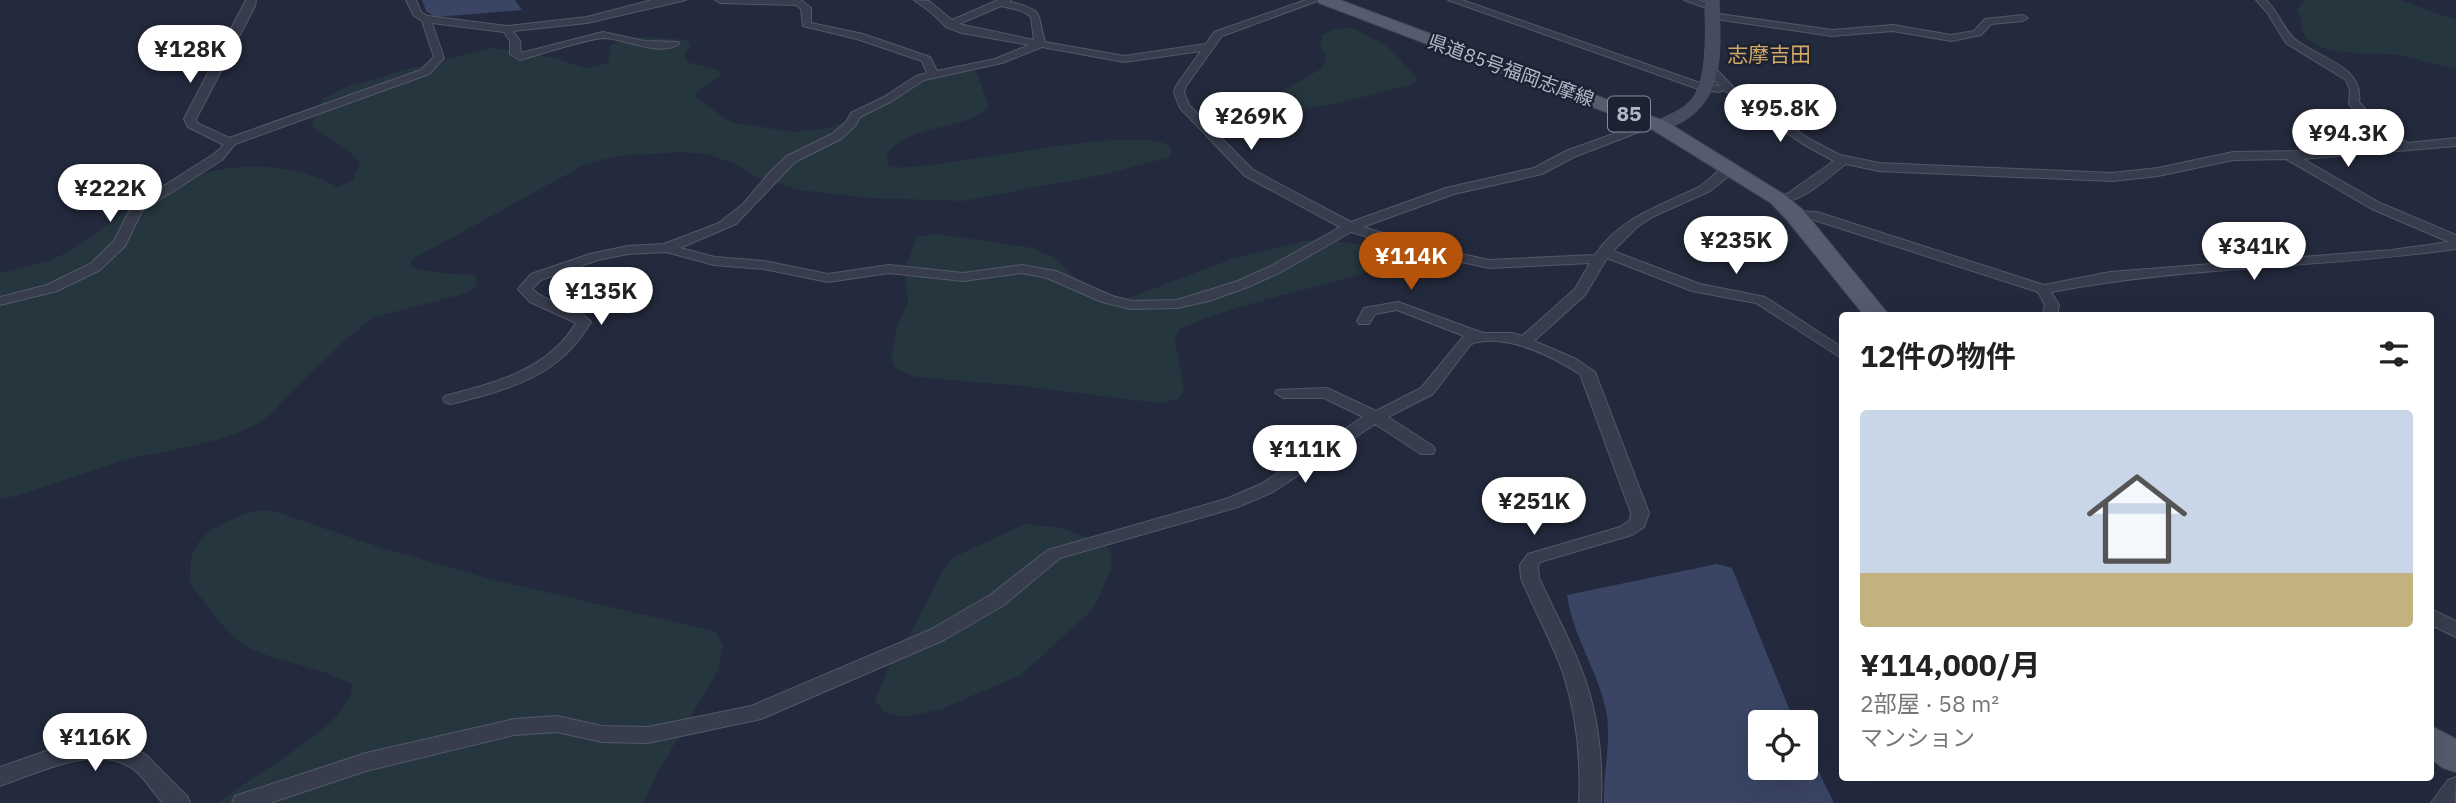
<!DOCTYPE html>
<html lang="ja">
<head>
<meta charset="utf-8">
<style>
	:root { --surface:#fff; --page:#f6f6f6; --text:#222; --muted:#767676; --line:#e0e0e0; --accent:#b45309 }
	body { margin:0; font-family:"IBM Plex Sans","Noto Sans JP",sans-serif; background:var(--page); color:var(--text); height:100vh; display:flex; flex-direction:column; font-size:26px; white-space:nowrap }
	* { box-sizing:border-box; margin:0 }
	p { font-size:23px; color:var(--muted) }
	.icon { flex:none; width:38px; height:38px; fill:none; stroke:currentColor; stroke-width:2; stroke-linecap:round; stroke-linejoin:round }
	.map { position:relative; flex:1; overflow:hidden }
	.details { position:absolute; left:1839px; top:312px; width:595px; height:469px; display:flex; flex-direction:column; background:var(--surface); border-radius:7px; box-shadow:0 7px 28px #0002 }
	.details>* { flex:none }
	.fabs { position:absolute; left:1748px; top:710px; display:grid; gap:14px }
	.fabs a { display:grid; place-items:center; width:70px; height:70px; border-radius:7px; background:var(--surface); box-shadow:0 7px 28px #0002; font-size:35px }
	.price { position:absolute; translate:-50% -60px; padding:0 16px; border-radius:24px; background:#fff; color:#222; font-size:23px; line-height:46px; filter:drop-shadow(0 2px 4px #0008) }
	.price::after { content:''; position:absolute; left:50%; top:42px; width:21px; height:16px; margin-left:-10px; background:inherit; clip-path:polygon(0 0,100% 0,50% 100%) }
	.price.on { background:var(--accent); color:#fff }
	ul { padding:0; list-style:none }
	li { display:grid; align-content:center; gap:14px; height:371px; padding:0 21px }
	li+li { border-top:2px solid var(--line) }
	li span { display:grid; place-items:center; height:217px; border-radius:7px; color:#555 }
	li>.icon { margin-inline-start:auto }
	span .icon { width:126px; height:126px; fill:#fffc; stroke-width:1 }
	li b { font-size:30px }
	h2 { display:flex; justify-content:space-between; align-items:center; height:84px; padding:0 21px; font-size:30px }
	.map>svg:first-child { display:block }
	.green { fill:#26363e }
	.water { fill:#3a4465 }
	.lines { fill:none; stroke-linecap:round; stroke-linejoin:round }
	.street-casing { stroke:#535868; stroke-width:2 }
	.secondary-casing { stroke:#535868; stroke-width:1 }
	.primary-casing { stroke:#414656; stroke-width:2 }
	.street { fill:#383d4d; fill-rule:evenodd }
	.secondary { fill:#464b60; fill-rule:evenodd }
	.primary { fill:#565b6d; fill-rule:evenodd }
	.labels { text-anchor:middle; stroke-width:5; stroke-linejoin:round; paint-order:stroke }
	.far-street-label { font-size:19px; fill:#b4b8c8; stroke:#1d2232 }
	.far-quarter-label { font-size:21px; fill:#d2aa65; stroke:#1d2232 }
	.shield { fill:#1d2232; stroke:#878b9b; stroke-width:2 }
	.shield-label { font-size:21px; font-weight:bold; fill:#b4b8c8 }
</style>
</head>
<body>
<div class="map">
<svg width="2456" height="803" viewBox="0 0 2456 803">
	<rect width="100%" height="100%" fill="#242a3d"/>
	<g class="green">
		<path d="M2305,0h95l56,20v48c-20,-2 -39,-10 -58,-13 -27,-4 -69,3 -91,-16 -7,-7 -4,-21 -10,-30z"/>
		<path d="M1351,27l37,20 30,32 -8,6c-34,8 -97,28 -129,22l-5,-7 11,-12 34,-19 5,-11 -6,-13 2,-10 11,-5z"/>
		<path d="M643,37l44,3 4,5 -6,8 2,9 32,8 1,6 -24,17v5l35,24 62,10 31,-3 21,-7 72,-40 51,-14 8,3 13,36c-25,25 -79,15 -102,47l1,11 3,2c51,4 250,-46 280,-20l-1,10 -64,17 -143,27 -93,-3 -70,-8 -40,-11 -26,-16 -24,-8 -25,-3 -68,4 -31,8 -175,96 -1,6c22,8 42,8 65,9l2,9 -5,6 -12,5 -86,22 -29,23 -63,61c-28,43 -117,47 -164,61 -34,11 -68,23 -102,34l-16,3v-226c20,-5 44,-9 62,-18 29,-16 53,-37 80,-55 58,-36 133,-47 195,-13l16,-6 7,-19c-14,-15 -33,-23 -49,-37l11,-26 22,-11 53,-16 95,-24 63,10 31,10 22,-5 3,-18 10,-6z"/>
		<path d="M938,234l94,14 22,9 25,25 47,17 106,-40 73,-18 21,-1 43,6 8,5 6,17c-68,21 -139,33 -204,61l-4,10 9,52 -6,8 -19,4 -136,-17 -108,-9 -20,-9 -4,-11 6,-29 11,-27 -3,-32 12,-32z"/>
		<path d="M258,510l15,1 106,36 111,32 224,52 9,14 -5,26 -62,104 -12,28h-426c31,-27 135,-78 134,-118 -33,-20 -74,-21 -108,-40 -15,-8 -41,-46 -54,-61 1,-9 -1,-20 2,-28 8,-28 42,-38 66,-46z"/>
		<path d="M1025,524l37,4 43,16 7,11 -1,16 -18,38 -72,66 -80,34 -35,8 -21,-4 -10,-12 16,-40 22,-32 30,-59 11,-13z"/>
	</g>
	<g class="water">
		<path d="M422,0h93l7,10 -87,7 -9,-6z"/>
		<path d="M1717,564l15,4 63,155h-35v45h46v-23l28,58h-230c-1,-31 8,-63 2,-93 -8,-39 -33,-73 -39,-115z"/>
	</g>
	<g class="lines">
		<defs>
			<g id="street">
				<path d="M246,0h10l-1,6 -59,113 1,4 32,15 192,-68 13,-13 -12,-36 -8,-5 -8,-16h10l5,12 7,4 79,10 80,-9 65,-17h34l-99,23 -74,8 7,10 1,12 82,-21 41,9 34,1 1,2c-19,13 -54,-5 -74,-6 -17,0 -66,17 -85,22l-10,-6v-13l-6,-9 -72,-9 12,35 -15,16 -194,70 -13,16 -80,51 -17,35 -25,24 -43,21 -57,14v-8l47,-12 43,-21 24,-23 18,-35 82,-52 10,-9 -36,-18 -4,-8z"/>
				<path d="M715,0h86l10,8v15l52,11 67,23 7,14 58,-12 34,-14 -67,-12 -16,-6 -14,-14 -18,-13 15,1 23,19 46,-20h13l-1,2c36,8 26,11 35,40l79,14 82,-12 8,-12 92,-32h14l-98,36 -36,50 -2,7 5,12 64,65 98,52 95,-34 88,-20 32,-17 83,-30h8v4l-83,32 -32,17 -88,20 -91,33 63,19 63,14 106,-5c25,-38 66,-49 104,-68 12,-7 22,-24 36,-22v6l-25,20 -58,26 -16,11 -23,23 87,33 65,13 78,51v11l-87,-56 -64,-12 -85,-33 -22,37 -51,46 42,18 19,13 54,141 -5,14 -12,8 -92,27 -2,4 1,12c14,31 31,61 43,93 16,42 21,87 19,132h-22c2,-44 -2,-88 -16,-130 -11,-32 -29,-63 -42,-95l-1,-13 8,-11 92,-27 10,-7 1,-7 -51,-139c-29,-18 -74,-42 -109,-30l-38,50 -45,23 45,29 2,4 -2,4h-12l-46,-30 -102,68 -35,15 -178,51 -56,47 -60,35 -183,79 -113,24 -46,-1 -45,-10 -43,3 -148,36 -96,32h-38l3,-7 131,-43 148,-34 43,-3 45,10 46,1 103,-21 179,-76 60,-35 58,-45 178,-51 35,-15 102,-67 -39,-19h-41l-8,-5 2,-3 50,-2 49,23 45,-23 43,-52 -67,-26 -22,4 -6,10h-10l-2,-3 7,-13 34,-6 85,31h29l10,3 53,-47 15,-26 -101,5 -71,-16 -67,-20 -70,40 -33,15 -39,14 -32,7 -46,1 -29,-7 -55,-24 -25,-5 -59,8 -74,-8 -61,9 -64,-13 -50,-4 -48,-13 -38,2 -30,6 -57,20 -9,9c17,16 44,16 59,33 -32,55 -81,67 -140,82l-6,-2 -2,-3 2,-3c50,-13 103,-26 131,-73l-46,-21 -12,-13 13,-15 59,-20 38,-8 36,-2 55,-21 24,-19 28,-33 16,-15 45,-22 14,-12 5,-9 33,-16 32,-21 11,-3 -5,-12 -65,-22 -54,-13 -2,-17 -5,-4 -76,-2zM1001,6l21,5 9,6 3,23 -75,-16zM1042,47l82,15 77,-11 -25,35 -2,7 6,15 65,68 95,51 -69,39 -33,15 -61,19 -46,1 -19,-5 -56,-25 -34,-6 -59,8 -74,-8 -61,9 -64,-13 -49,-4 -35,-9 56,-24 59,-62 46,-23 14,-13 5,-9 32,-16 32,-21 78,-17z"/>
				<path d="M1448,0h14l244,85 14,1 -16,-18 9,-2 25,26 73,48 29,15 39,8 233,10 46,-5 75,-16 74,-1 87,-7 -28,-21 -17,-19 1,-14 -4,-10 -60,-37 -19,-31 -11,-12h10c12,11 18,31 30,40 24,19 68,26 63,62l15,17 34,24 48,-5v8l-153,13 77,44 76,32v14c-134,19 -271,17 -405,43l8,13 -2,10h-14l2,-10 -7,-13 -227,-73h-16l-6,-4 6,-4 22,1 227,73 66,-13 282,-22 57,-8 -77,-33 -86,-50 -53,1 -75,16 -46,5 -233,-10 -33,-7c-20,14 -46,42 -72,38v-6l13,-2 47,-33 -31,-17 -79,-54 -5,2 -18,-2z"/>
				<path d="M1684,0h15l18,7 -5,3z"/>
				<path d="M1712,13l120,17 61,-5 58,10 23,-4 11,-12 38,-4 5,3 -5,3 -32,3 -10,11 -30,6 -58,-10 -61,5 -123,-18v-4z"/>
				<path d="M2431,609l25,12v16l-25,-12z"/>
				<path d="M87,742l35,3 23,9 42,42 3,7h-27c-11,-11 -19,-28 -33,-36 -37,-23 -94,7 -130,19v-19l49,-17z"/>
				<path d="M2456,777l-1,26h-24l17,-23z"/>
			</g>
			<path id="secondary" d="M1705,0h14c1,46 8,98 -39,123 -9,4 -16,9 -26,7l-2,-4 2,-4c13,-6 29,-12 38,-23 17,-22 13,-72 13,-99z"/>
			<g id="primary">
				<path d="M1317,0h23l327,122 118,73 18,15 86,105h-25l-77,-95 -16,-17 -118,-73 -334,-127z"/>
				<path d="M2431,726l25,13v33l-13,-4 -12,-9z"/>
			</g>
		</defs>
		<use href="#street" class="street-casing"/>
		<use href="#secondary" class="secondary-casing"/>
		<use href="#primary" class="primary-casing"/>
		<use href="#street" class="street"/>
		<use href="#secondary" class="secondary"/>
		<use href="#primary" class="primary"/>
	</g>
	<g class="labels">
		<g class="far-street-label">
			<text transform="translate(1511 70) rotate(20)" y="7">県道85号福岡志摩線</text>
		</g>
		<g class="far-quarter-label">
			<text x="1769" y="62">志摩吉田</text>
		</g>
		<rect class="shield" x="1608" y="96.5" width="42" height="35" rx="5"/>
		<g class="shield-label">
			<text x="1629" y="121">85</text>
		</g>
	</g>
</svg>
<div class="fabs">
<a><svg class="icon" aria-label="locate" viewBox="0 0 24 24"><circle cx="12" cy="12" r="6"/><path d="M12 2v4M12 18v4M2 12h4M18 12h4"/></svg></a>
</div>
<b class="price" style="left:190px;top:85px">¥128K</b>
<b class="price" style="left:1780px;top:144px">¥95.8K</b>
<b class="price" style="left:1251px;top:152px">¥269K</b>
<b class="price" style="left:2348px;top:169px">¥94.3K</b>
<b class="price" style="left:110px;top:224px">¥222K</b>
<b class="price" style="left:1736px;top:276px">¥235K</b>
<b class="price" style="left:2254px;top:282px">¥341K</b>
<b class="price on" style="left:1411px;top:292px">¥114K</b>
<b class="price" style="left:601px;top:327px">¥135K</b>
<b class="price" style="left:1305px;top:485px">¥111K</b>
<b class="price" style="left:1534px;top:537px">¥251K</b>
<b class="price" style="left:95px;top:773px">¥116K</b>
<section class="details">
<h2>12件の物件<svg class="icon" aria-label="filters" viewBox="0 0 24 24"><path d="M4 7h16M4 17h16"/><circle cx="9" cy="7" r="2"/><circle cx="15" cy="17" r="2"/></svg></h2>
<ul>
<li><span style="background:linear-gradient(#c9d6e8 75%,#c2b280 0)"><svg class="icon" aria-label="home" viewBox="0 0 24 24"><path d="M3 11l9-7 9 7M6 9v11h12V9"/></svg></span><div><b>¥114,000/月</b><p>2部屋 · 58 m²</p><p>マンション</p></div></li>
</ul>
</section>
</div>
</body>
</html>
